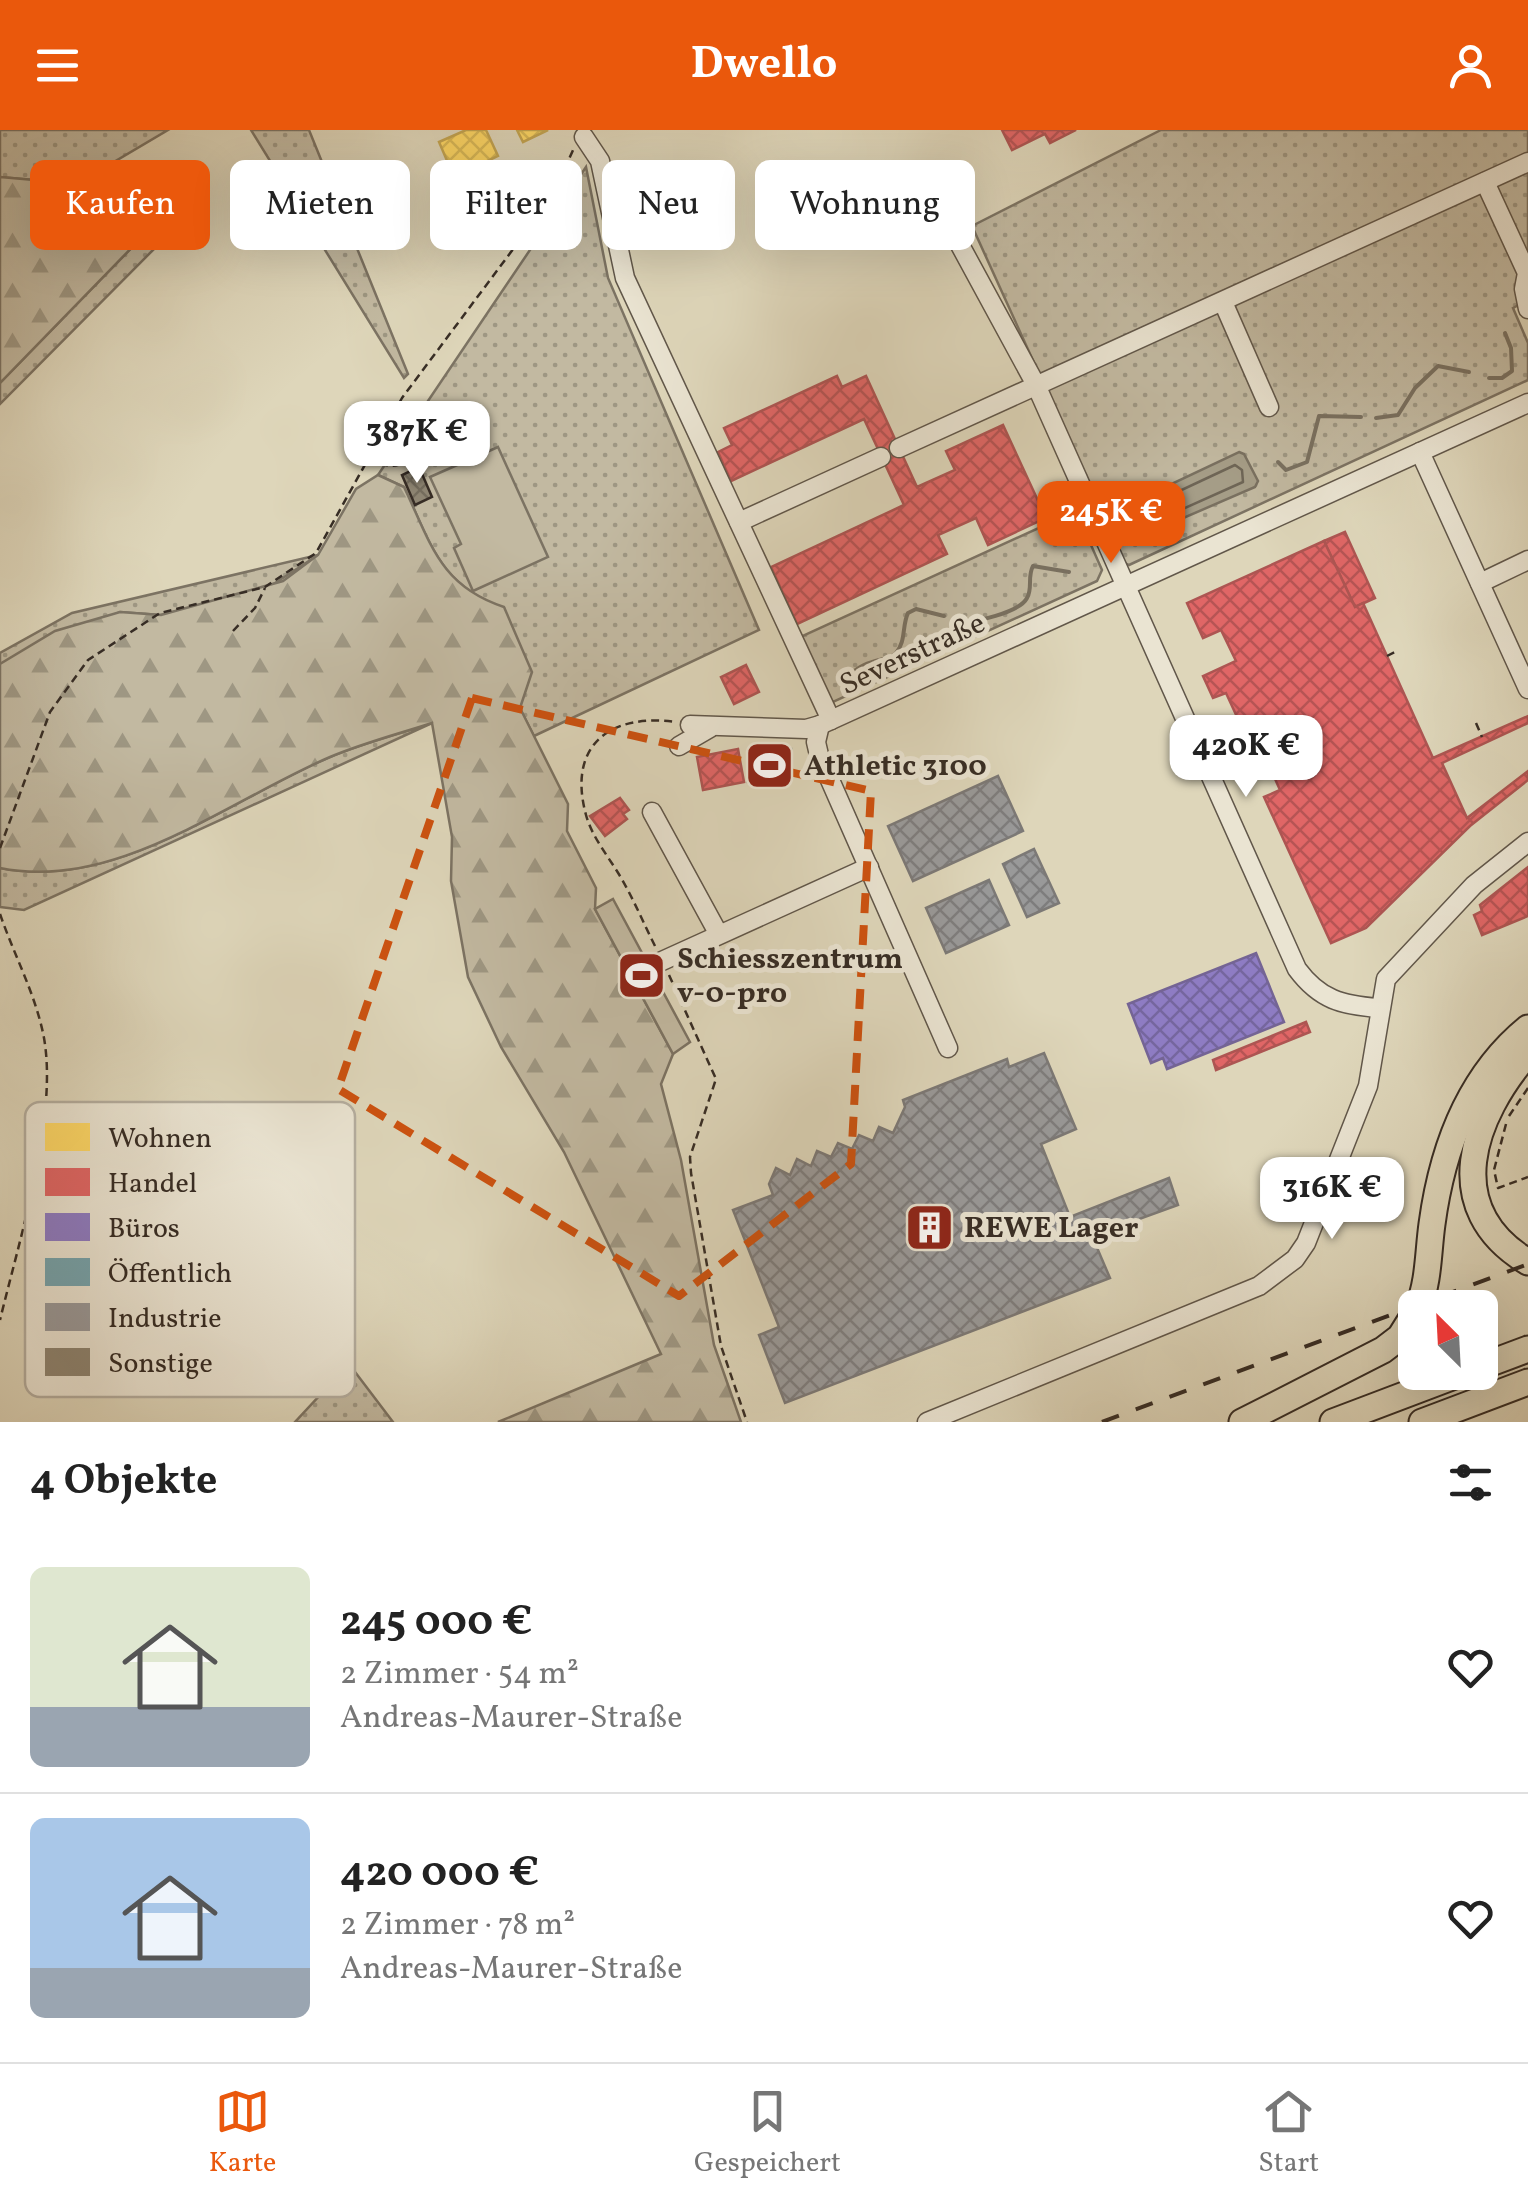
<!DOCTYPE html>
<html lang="de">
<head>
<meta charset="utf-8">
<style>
	:root { --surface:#fff; --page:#f2f2f2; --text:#222; --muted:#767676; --line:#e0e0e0; --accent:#ea580c }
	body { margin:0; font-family:Vollkorn,serif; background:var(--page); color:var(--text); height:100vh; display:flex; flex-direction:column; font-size:38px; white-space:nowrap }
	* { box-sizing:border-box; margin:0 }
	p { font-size:32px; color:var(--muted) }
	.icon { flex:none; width:55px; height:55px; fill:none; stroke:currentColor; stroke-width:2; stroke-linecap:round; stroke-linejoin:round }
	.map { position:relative; height:1292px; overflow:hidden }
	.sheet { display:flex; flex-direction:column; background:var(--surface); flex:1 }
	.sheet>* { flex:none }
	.banner { position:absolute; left:30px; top:30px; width:1000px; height:90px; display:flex; gap:20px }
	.needle { width:65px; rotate:336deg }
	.fabs { position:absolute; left:1398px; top:1160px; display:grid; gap:20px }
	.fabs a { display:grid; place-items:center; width:100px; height:100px; border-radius:15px; background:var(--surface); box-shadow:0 10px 40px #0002; font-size:50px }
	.price { position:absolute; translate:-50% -85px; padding:0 22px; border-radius:20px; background:#fff; color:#222; font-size:32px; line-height:65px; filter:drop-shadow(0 2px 5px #0008) }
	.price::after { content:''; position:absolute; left:50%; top:60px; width:30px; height:22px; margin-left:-15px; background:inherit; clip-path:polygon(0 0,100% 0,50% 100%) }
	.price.active { background:var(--accent); color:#fff }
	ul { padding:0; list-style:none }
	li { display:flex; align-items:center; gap:30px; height:250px; padding:0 30px }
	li+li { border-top:2px solid var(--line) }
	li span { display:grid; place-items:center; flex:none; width:280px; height:200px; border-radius:15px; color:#555 }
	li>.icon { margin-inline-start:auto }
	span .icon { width:120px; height:120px; fill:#fffc; stroke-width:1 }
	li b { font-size:42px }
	h2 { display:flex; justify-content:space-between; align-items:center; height:120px; padding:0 30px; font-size:42px }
	.tag { padding:0 35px; border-radius:15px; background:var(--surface); box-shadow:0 10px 40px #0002; font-size:35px; line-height:90px }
	.tag.active { background:var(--accent); color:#fff }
	header { display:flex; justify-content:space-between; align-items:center; height:130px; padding:0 30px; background:var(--accent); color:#fff; font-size:45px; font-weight:700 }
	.menu { display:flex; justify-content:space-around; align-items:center; height:140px; border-top:2px solid var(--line); background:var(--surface); font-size:28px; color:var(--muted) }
	.menu a { display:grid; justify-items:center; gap:5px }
	.menu .active { color:var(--accent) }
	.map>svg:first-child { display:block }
	.grass { fill:url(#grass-dots); stroke:#7c7363; stroke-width:2.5 }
	.forest { fill:url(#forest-firs); stroke:#7c7363; stroke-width:2.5 }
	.park { fill:#c2b9a1; stroke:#7c7363; stroke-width:2.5 }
	.water { fill:#a59d87; stroke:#797060; stroke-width:2.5 }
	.homes { fill:url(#homes-cross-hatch); stroke:#c3a552; stroke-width:2.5 }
	.shops { fill:url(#shops-cross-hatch); stroke:#ad5552; stroke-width:2.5 }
	.offices { fill:url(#offices-cross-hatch); stroke:#746494; stroke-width:2.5 }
	.public { fill:url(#public-cross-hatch); stroke:#638186; stroke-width:2.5 }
	.industry { fill:url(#industry-cross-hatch); stroke:#7c7976; stroke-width:2.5 }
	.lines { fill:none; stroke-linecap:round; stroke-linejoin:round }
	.shore { stroke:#6e6556; stroke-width:2.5 }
	.stream { stroke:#797060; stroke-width:4 }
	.building { fill:url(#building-cross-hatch); stroke:#372d25; stroke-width:2.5 }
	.minor-casing { stroke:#61574a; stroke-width:21 }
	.highway-casing { stroke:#372d25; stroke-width:29 }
	.path { stroke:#372d25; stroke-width:2.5; stroke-dasharray:8 5; stroke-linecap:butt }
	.minor { stroke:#eae4d2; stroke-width:18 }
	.highway { stroke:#ded6ba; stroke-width:25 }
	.rail { stroke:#372d25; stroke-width:4; stroke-dasharray:18 18; stroke-linecap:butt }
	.marked { fill:none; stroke:#cd5210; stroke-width:8; stroke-dasharray:20 12; stroke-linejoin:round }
	.labels { text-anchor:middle; stroke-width:10; stroke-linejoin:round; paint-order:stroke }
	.street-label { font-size:30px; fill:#372d25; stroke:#eae4d2 }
	.poi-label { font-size:30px; font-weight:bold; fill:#372d25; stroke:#eae4d2; text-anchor:start }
	.key { fill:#eae4d2; stroke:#b4ad9e; stroke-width:2.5 }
	.key-label { font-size:28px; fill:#372d25 }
</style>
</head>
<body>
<header><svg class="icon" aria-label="menu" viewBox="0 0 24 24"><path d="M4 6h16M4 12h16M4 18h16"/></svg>Dwello<svg class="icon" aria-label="person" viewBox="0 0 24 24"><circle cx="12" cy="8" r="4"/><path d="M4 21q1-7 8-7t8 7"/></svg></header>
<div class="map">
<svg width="1528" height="1292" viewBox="0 0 1528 1292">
	<defs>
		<pattern id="grass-dots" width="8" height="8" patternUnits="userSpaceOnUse" patternTransform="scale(2.5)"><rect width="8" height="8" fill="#c2b9a1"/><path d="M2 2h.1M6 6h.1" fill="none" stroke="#9e9783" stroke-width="1.8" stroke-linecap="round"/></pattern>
		<pattern id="forest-firs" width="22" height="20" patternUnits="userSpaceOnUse" patternTransform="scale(2.5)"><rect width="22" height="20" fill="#c2b9a1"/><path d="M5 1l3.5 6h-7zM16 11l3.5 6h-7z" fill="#9e9783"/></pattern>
		<pattern id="homes-cross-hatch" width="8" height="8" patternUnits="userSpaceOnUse" patternTransform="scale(2.5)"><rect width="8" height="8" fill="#ffd966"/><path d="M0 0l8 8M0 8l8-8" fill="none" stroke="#dbbb58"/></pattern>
		<pattern id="shops-cross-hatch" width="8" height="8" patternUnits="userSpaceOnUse" patternTransform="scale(2.5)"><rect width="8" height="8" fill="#e06666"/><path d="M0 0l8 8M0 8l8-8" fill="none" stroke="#b65454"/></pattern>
		<pattern id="offices-cross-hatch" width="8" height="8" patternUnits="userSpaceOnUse" patternTransform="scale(2.5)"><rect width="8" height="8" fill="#8e7cc3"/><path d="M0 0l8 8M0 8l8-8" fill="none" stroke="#75669e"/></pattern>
		<pattern id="public-cross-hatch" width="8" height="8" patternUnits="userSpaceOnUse" patternTransform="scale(2.5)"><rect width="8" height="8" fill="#76a5af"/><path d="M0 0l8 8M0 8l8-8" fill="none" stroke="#62878e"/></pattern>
		<pattern id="industry-cross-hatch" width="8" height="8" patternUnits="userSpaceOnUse" patternTransform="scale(2.5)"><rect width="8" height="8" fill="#999"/><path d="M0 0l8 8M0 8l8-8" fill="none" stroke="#7e7d7d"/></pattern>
		<pattern id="building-cross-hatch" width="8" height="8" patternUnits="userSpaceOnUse" patternTransform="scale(2.5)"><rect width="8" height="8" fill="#8e8572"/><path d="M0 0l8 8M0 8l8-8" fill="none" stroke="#756d5d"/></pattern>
	</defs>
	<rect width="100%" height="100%" fill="#ded6ba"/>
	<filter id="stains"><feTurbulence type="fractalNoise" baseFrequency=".002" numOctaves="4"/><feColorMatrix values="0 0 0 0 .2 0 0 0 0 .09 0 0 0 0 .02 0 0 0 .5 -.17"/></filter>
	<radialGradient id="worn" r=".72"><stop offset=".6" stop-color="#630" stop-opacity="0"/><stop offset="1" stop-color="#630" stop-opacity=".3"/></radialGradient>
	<g class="grass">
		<path d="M0,0h168l-83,49 -17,4 -68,-6z"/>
		<path d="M251,0h58l99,244 -4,4z"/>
		<path d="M1161,0h367v170l-15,8 15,35v37l-399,185 -4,-2 -153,-337z"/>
		<path d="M586,37l22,111 151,352 -225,106 -15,-29 -15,-99c-64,-22 -73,-64 -100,-121l-26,-12z"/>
		<path d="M145,104l9,15 -154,155v-21z"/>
		<path d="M1076,381l26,59 -5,11 -264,121 -7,-3 -28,-61z"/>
		<path d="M318,425l-52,34 -105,26 -41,-3 -120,52v-11l72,-40z"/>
		<path d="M432,593l-408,187 -24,-3v-39c115,24 229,-68 330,-111 33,-14 69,-23 102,-34z"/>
		<path d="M349,1234l44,58h-98z"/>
	</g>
	<g class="forest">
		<path d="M104,38l41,66 -145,149v-206l68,6z"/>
		<path d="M378,345l26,12c27,57 36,99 100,120l28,65 -12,36 48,96 -1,27 29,57 -1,21 78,145 -12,30 20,76 33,185 27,77h-243l163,-68 -97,-202 -63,-105 -33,-70 -17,-96 1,-44 -20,-114c-34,11 -69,20 -102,34 -101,43 -215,135 -330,111v-204l55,-33 65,-19 41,3 122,-34 35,-26 38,-66z"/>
	</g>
	<g class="park">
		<path d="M498,317l50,110 -75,34 -19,-43 7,-4 -31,-67z"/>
		<path d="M613,769l77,143 -17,12 -78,-145z"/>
	</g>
	<path class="water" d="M1239,322l5,2 14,27 -3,6 -118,51 -13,-29 3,-4z"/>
	<g class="homes">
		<path d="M466,0h20l12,26 -44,21 -15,-35z"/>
		<path d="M517,0h31l-25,12z"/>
	</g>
	<g class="shops">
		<path d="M1002,0h74l-26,13 -5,-9 -33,16z"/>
		<path d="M837,246l5,11 24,-11 51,111 38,-17 -9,-19 57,-26 43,93 -58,27 -12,-27 -38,17 9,19 -150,70 -26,-57 133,-62 -40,-86 -133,62 -13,-29 14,-7 -8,-17z"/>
		<path d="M1345,402l30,66 -20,9 -31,-66z"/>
		<path d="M1324,411l31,66 8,-4 70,155 95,-42v7l-86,40 25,55 61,-47v9l-58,46 -104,102 -35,15 -67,-146 16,-7 -22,-49 -8,4 -24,-52 -13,5 -10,-22 33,-15 -15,-31 -18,8 -16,-35z"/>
		<path d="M746,535l13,27 -25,12 -13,-27z"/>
		<path d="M738,619l6,33 -41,8 -6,-33z"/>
		<path d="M620,668l9,12 -6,4 4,5 -22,17 -15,-20z"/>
		<path d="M1528,737v49l-46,19 -8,-20 8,-4 -2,-6z"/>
		<path d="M1306,892l4,10 -94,38 -3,-10z"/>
	</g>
	<path class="offices" d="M1256,823l28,69 -117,47 -4,-11 -12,5 -23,-59z"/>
	<path class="public" d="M749,619h42l-1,33h-42z"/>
	<g class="industry">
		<path d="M998,646l25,55 -110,50 -25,-55z"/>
		<path d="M1034,719l25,54 -32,14 -24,-53z"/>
		<path d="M989,750l20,45 -63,28 -20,-45z"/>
		<path d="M1044,923l32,76 -35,15 29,73 99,-39 9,27 -86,31 18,42 -325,125 -26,-68 20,-8 -46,-117 40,-15 -4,-11 7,-16 14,7 7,-16 14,7 6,-15 14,6 7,-14 14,6 7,-14 14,6 6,-14 14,6 12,-26 -2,-7 104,-41 2,8z"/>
	</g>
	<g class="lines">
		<path class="shore" d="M1235,335l7,5 1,12 -96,43 -7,-2 -1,-13z"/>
		<g class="stream">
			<path d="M1489,248h13l10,-7 -1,-23 -6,-15"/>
			<path d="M1376,288l22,-3 17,-27 23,-22 31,6"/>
			<path d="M1278,332l8,8 21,-8 12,-46 42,1"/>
			<path d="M958,491c15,3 62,-9 69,-23 6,-10 0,-21 6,-32l36,6"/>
			<path d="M846,549c20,-23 41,-16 50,-26 10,-11 6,-28 12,-40l8,-4 28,7"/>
		</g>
	</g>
	<path class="building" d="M419,337l13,30 -17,8 -13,-30z"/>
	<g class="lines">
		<defs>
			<g id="minor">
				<path d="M584,7l16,24 25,117 206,442"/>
				<path d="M1485,52l42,91 -3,16 4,20"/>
				<path d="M960,115l76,140 261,584c23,31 45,36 81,39"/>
				<path d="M1223,172l46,105"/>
				<path d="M899,318l629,-286"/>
				<path d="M1420,322l108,237"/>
				<path d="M739,392l142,-65"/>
				<path d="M1480,453l48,-23"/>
				<path d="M690,595l116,4 14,-4 708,-322"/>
				<path d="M820,595l-4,17 3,13 129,293"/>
				<path d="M679,616l31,-18"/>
				<path d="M652,682l66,121"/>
				<path d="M662,831l207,-94"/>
				<path d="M927,1292l332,-136 36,-27 11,-16 62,-157 18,-107 88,-94 54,-43"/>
			</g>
			<g id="highway">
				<path d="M1528,923c-55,63 -90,155 0,209"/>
				<path d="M1418,1178c11,-27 10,-55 14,-84 10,-74 36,-147 96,-196"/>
				<path d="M1480,1237l48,-18"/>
				<path d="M1242,1292l141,-72 17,-13 15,-24"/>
				<path d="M1333,1292l132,-50"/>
				<path d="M1422,1292l106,-40"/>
			</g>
		</defs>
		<use href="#minor" class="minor-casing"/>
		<use href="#highway" class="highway-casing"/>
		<g class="path">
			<path d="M370,325c18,20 36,8 56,-3"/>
			<path d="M233,501l22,-23 10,-20"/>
			<path d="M1387,526l10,-5"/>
			<path d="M1476,593l6,14"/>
			<path d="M0,718l50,-136 38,-52 72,-47 105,-26 51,-34 86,-155 150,-201 22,-49"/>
			<path d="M0,784c14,41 36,81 44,124 14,79 -25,203 -44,282"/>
			<path d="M655,816c-12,-24 -22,-48 -35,-70 -12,-20 -28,-39 -34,-61 -19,-70 24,-102 90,-93"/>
			<path d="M669,845l47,104 -26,78 1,16 30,173 26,76"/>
			<path d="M1509,986l19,-28"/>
			<path d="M1506,994l-12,46 4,18 30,-11"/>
		</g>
		<use href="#minor" class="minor"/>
		<use href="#highway" class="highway"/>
		<path class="rail" d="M1102,1292l426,-158"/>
	</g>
	<path class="marked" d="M472,568l399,93 -20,373 -172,132 -341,-207z"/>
	<defs>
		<symbol id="stadium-square" viewBox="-11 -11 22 22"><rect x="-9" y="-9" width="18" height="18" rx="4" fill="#8f2418" stroke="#eae4d2"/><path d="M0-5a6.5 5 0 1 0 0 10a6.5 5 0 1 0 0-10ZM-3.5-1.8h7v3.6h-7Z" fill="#fff"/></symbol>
		<symbol id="building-square" viewBox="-11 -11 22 22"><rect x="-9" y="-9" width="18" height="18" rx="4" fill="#8f2418" stroke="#eae4d2"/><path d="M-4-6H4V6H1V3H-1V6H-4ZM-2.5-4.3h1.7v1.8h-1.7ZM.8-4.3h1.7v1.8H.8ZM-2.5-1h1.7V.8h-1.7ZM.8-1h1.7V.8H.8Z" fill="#fff"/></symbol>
	</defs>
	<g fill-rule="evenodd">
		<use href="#stadium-square" x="742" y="608" width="55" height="55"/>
		<use href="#stadium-square" x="614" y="818" width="55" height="55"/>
		<use href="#building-square" x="902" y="1070" width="55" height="55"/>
	</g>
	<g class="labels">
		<g class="street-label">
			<text transform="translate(912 523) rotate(-25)" y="10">Severstraße</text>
		</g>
		<g class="poi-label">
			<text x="804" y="645">Athletic 3100</text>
			<text x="677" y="838">Schiesszentrum<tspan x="677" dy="34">v-0-pro</tspan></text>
			<text x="964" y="1107">REWE Lager</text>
		</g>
	</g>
	<rect x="25" y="972" width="330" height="295" rx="15" class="key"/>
	<rect x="45" y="993" width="45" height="28" fill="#ffd966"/>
	<rect x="45" y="1038" width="45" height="28" fill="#e06666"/>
	<rect x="45" y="1083" width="45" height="28" fill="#8e7cc3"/>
	<rect x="45" y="1128" width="45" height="28" fill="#76a5af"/>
	<rect x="45" y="1173" width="45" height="28" fill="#999"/>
	<rect x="45" y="1218" width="45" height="28" fill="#8e8572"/>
	<g class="key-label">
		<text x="108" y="1017">Wohnen</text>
		<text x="108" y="1062">Handel</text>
		<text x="108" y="1107">Büros</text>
		<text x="108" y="1152">Öffentlich</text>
		<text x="108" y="1197">Industrie</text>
		<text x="108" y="1242">Sonstige</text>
	</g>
	<rect width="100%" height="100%" filter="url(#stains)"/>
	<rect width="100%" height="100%" fill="url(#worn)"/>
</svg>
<div class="fabs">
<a><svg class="needle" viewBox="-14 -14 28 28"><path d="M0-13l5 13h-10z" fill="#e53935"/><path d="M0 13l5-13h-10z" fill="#767676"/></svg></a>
</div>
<b class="price" style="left:417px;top:356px">387K €</b>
<b class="price active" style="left:1111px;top:436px">245K €</b>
<b class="price" style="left:1246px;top:670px">420K €</b>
<b class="price" style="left:1332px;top:1112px">316K €</b>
<div class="banner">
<a class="tag active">Kaufen</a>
<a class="tag">Mieten</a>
<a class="tag">Filter</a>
<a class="tag">Neu</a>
<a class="tag">Wohnung</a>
</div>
</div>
<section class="sheet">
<h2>4 Objekte<svg class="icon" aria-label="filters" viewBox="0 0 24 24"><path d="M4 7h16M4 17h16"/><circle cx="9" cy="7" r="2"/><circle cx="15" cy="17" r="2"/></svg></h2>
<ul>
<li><span style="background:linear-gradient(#dfe7d0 70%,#9aa5b1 0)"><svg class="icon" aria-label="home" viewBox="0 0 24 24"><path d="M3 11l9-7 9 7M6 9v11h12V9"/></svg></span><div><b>245 000 €</b><p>2 Zimmer · 54 m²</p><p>Andreas-Maurer-Straße</p></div><svg class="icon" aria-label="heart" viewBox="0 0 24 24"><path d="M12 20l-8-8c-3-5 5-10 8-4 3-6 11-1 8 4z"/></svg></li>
<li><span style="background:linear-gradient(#a9c7e8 75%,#9aa5b1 0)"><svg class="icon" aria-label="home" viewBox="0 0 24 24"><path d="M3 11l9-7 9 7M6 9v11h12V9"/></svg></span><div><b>420 000 €</b><p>2 Zimmer · 78 m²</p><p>Andreas-Maurer-Straße</p></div><svg class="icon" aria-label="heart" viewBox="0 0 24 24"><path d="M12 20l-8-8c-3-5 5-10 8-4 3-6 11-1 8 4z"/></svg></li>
</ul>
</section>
<nav class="menu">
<a class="active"><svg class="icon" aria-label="map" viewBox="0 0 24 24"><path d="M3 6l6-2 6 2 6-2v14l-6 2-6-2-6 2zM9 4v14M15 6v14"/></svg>Karte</a>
<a><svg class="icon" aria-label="saved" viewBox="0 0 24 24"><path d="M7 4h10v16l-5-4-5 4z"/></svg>Gespeichert</a>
<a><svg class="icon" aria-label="home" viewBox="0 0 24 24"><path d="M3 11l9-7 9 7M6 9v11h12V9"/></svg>Start</a>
</nav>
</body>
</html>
